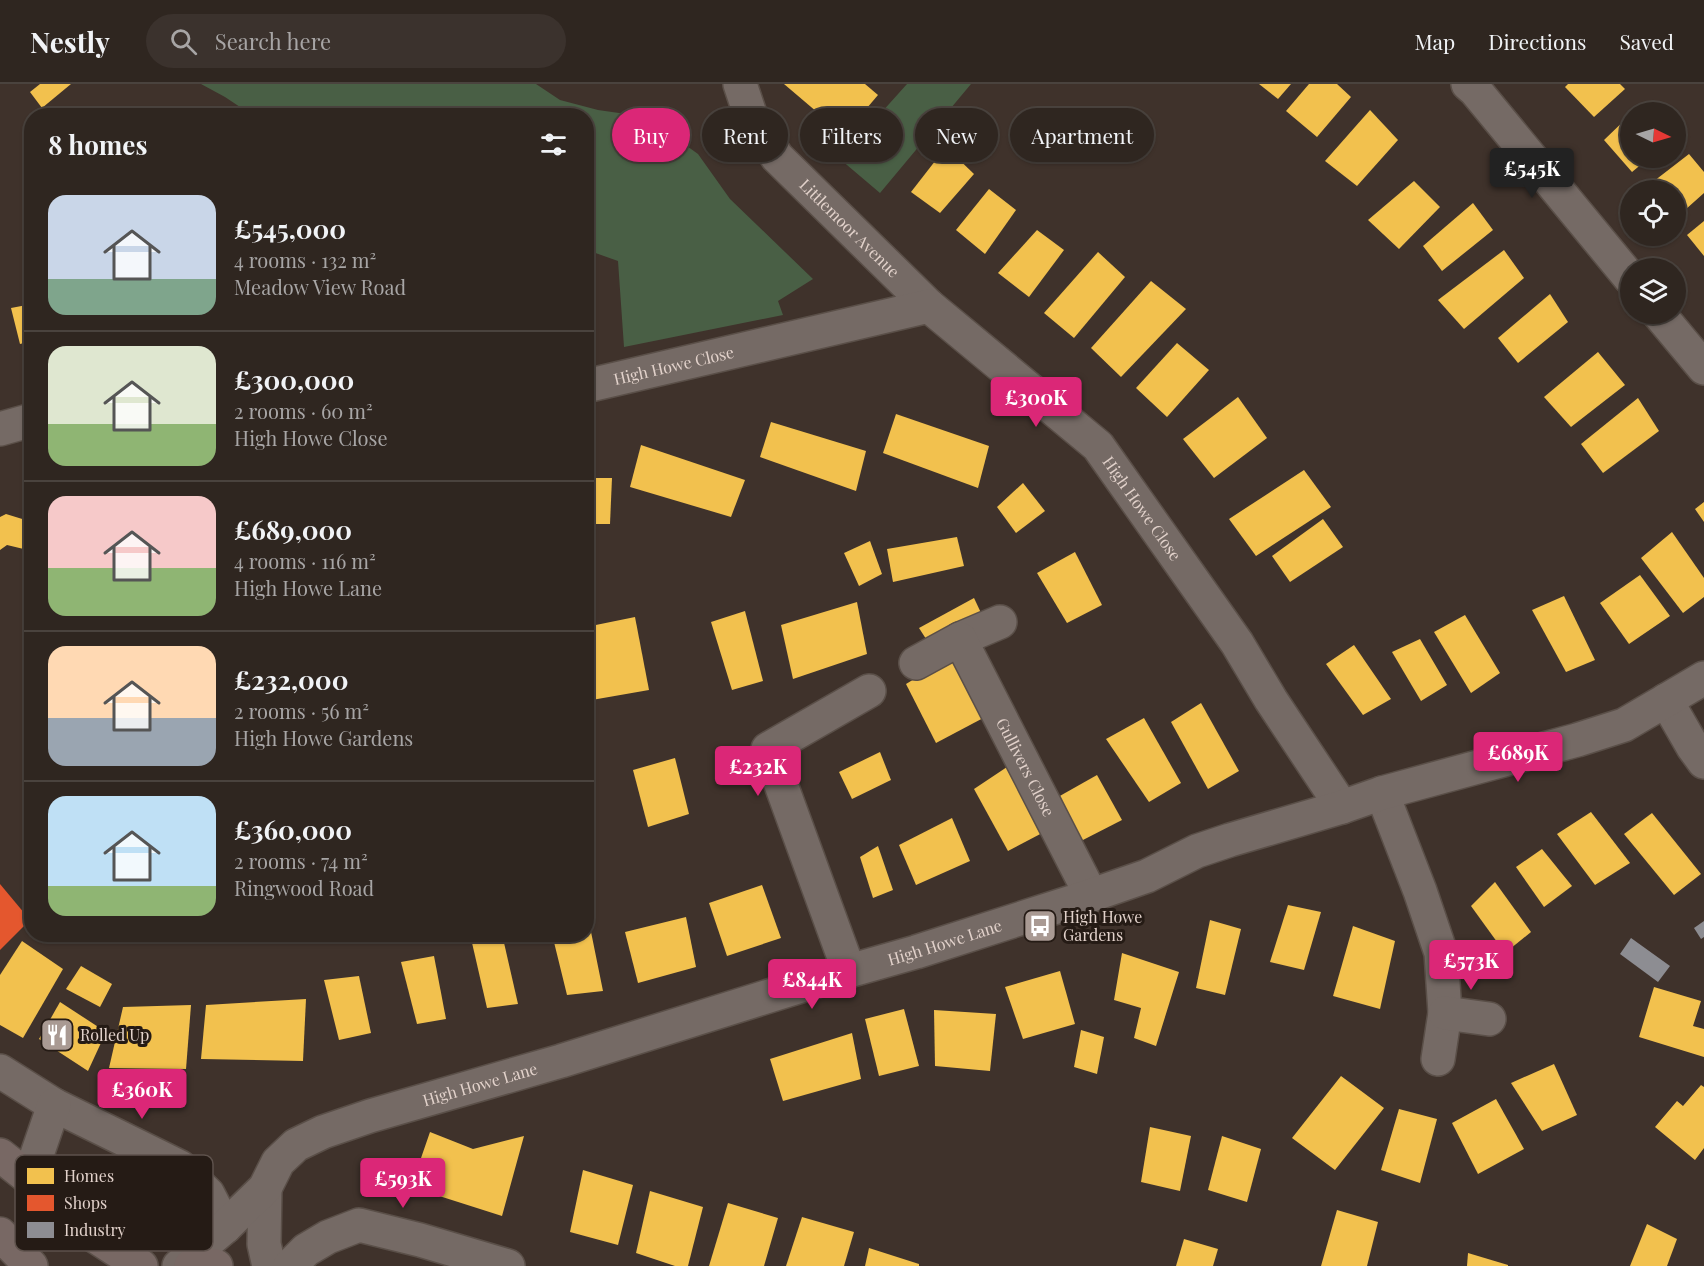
<!DOCTYPE html>
<html lang="en">
<head>
<meta charset="utf-8">
<style>
	:root { --surface:#2f2620; --page:#3b322d; --text:#f1f3f6; --muted:#a7a5a5; --line:#4a433e; --accent:#db2777 }
	body { margin:0; font-family:"Playfair Display",serif; background:var(--page); color:var(--text); height:100vh; display:flex; flex-direction:column; font-size:22px; white-space:nowrap }
	* { box-sizing:border-box; margin:0 }
	p { font-size:20px; color:var(--muted) }
	.icon { flex:none; width:33px; height:33px; fill:none; stroke:currentColor; stroke-width:2; stroke-linecap:round; stroke-linejoin:round }
	.map { position:relative; flex:1; overflow:hidden }
	.drawer { position:absolute; left:24px; top:24px; width:570px; height:834px; display:flex; flex-direction:column; background:var(--surface); border-radius:24px; box-shadow:0 2px 4px #0004,0 0 0 2px var(--line) }
	.drawer>* { flex:none }
	.guide { position:absolute; left:612px; top:24px; width:570px; height:54px; display:flex; gap:12px }
	.needle { width:39px; rotate:95deg }
	.controls { position:absolute; left:1620px; top:18px; display:grid; gap:12px }
	.controls a { display:grid; place-items:center; width:66px; height:66px; border-radius:50%; background:var(--surface); box-shadow:0 2px 4px #0004,0 0 0 2px var(--line); font-size:30px }
	.price { position:absolute; translate:-50% -51px; padding:0 14px; border-radius:6px; background:var(--accent); color:#fff; font-size:20px; line-height:39px; filter:drop-shadow(0 2px 3px #0008) }
	.price::after { content:''; position:absolute; left:50%; top:36px; width:18px; height:14px; margin-left:-9px; background:inherit; clip-path:polygon(0 0,100% 0,50% 100%) }
	.price.current { background:#222; color:#fff }
	ul { padding:0; list-style:none }
	li { display:flex; align-items:center; gap:18px; height:150px; padding:0 24px }
	li+li { border-top:2px solid var(--line) }
	li span { display:grid; place-items:center; flex:none; width:168px; height:120px; border-radius:18px; color:#555 }
	li>.icon { margin-inline-start:auto }
	span .icon { width:72px; height:72px; fill:#fffc; stroke-width:1 }
	li b { font-size:26px }
	h2 { display:flex; justify-content:space-between; align-items:center; height:72px; padding:0 24px; font-size:26px }
	.chip { padding:0 21px; border-radius:27px; background:var(--surface); box-shadow:0 2px 4px #0004,0 0 0 2px var(--line); font-size:21px; line-height:54px }
	.chip.current { background:var(--accent); color:#fff }
	header { display:flex; align-items:center; gap:36px; box-sizing:border-box; height:84px; padding:0 30px; background:var(--surface); border-bottom:2px solid var(--line) }
	header strong { font-size:28px }
	nav { display:flex; gap:33px; margin-inline-start:auto; font-size:21px }
	.search { width:420px; height:54px; background:var(--page); display:flex; align-items:center; gap:15px; box-sizing:border-box; padding:0 21px; border-radius:33px; color:var(--muted); font-size:22px }
	.map>svg:first-child { display:block }
	.forest { fill:#495f45 }
	.homes { fill:#f2c14e }
	.shops { fill:#e4572e }
	.industry { fill:#8d8d92 }
	.lines { fill:none; stroke-linecap:round; stroke-linejoin:round }
	.minor-casing { stroke:#5a4f48; stroke-width:36 }
	.trunk-casing { stroke:#5a4f48; stroke-width:36 }
	.minor { stroke:#756a65; stroke-width:33 }
	.trunk { stroke:#786864; stroke-width:33 }
	.labels { text-anchor:middle; stroke-width:6; stroke-linejoin:round; paint-order:stroke }
	.street-label { font-size:16px; fill:#e2d2cb; stroke:#251b15 }
	.poi-label { font-size:16px; fill:#e2d2cb; stroke:#251b15; text-anchor:start }
	.key { fill:#251b15; stroke:#5e524c; stroke-width:1.5 }
	.key-label { font-size:16px; fill:#e2d2cb }
</style>
</head>
<body>
<header>
<strong>Nestly</strong>
<div class="search"><svg class="icon" aria-label="search" viewBox="0 0 24 24"><circle cx="10" cy="10" r="6"/><path d="M15 15l6 6"/></svg>Search here</div>
<nav><a>Map</a><a>Directions</a><a>Saved</a></nav>
</header>
<div class="map">
<svg width="1704" height="1182" viewBox="0 0 1704 1182">
	<rect width="100%" height="100%" fill="#3f322b"/>
	<g class="forest">
		<path d="M201,0h335l24,16 38,10 42,6 22,12 36,26 32,45 83,80 -35,22 5,14 -159,32 -6,-86 -31,-11 -1,-134 -334,-1 -27,-18z"/>
		<path d="M907,0h64l-91,109 -46,-39 31,-38 7,7z"/>
	</g>
	<g class="homes">
		<path d="M40,0h31l-29,24 -12,-16z"/>
		<path d="M784,0h81l13,11 -34,40z"/>
		<path d="M1259,0h32l-13,15z"/>
		<path d="M1309,0h28l14,13 -34,40 -31,-26z"/>
		<path d="M1568,0h52l5,5 -31,28 -29,-30z"/>
		<path d="M1370,26l28,30 -41,46 -32,-25z"/>
		<path d="M1630,31v43h19l-17,14 -28,-32z"/>
		<path d="M946,63l28,27 -34,39 -29,-21z"/>
		<path d="M1689,70l15,18v21l-28,25v-28h-29l-2,-2z"/>
		<path d="M1414,97l26,26 -41,42 -31,-29z"/>
		<path d="M989,105l27,21 -31,44 -29,-24z"/>
		<path d="M1473,119l20,27 -51,41 -19,-25z"/>
		<path d="M1704,137v35l-17,-21z"/>
		<path d="M1037,146l27,20 -35,47 -31,-24z"/>
		<path d="M1504,166l20,28 -60,51 -26,-29z"/>
		<path d="M1098,168l27,25 -51,61 -30,-25z"/>
		<path d="M1151,197l35,28 -65,68 -30,-29z"/>
		<path d="M1550,210l18,28 -50,41 -20,-25z"/>
		<path d="M32,220v37l-12,3 -9,-36z"/>
		<path d="M1177,259l32,27 -42,47 -31,-29z"/>
		<path d="M1598,268l27,33 -54,42 -27,-30z"/>
		<path d="M1238,313l29,41 -53,40 -31,-39z"/>
		<path d="M1638,314l21,33 -56,42 -22,-29z"/>
		<path d="M896,330l93,32 -11,42 -95,-35z"/>
		<path d="M771,338l95,29 -10,40 -96,-34z"/>
		<path d="M641,361l104,35 -14,37 -101,-30z"/>
		<path d="M1304,386l27,37 -75,49 -27,-37z"/>
		<path d="M586,394h26l-2,46h-24z"/>
		<path d="M1023,399l22,28 -29,22 -19,-26z"/>
		<path d="M1704,418v20l-9,-13z"/>
		<path d="M6,430l26,8v29l-25,-6 -7,5v-33z"/>
		<path d="M1323,435l20,28 -53,35 -18,-26z"/>
		<path d="M1672,448l32,46v19l-21,16 -42,-55z"/>
		<path d="M957,453l7,29 -71,16 -6,-33z"/>
		<path d="M870,457l12,33 -23,12 -15,-33z"/>
		<path d="M1075,468l27,53 -35,18 -30,-50z"/>
		<path d="M1640,491l30,41 -41,28 -29,-41z"/>
		<path d="M1564,512l31,64 -29,12 -34,-62z"/>
		<path d="M974,514l8,17 -54,27 -9,-14z"/>
		<path d="M857,518l10,52 -74,25 -12,-54z"/>
		<path d="M745,527l18,70 -31,9 -21,-68z"/>
		<path d="M1465,531l35,58 -29,20 -37,-61z"/>
		<path d="M635,533l14,73 -63,11v-74z"/>
		<path d="M1420,555l27,46 -26,16 -29,-49z"/>
		<path d="M1354,561l37,54 -28,16 -37,-51z"/>
		<path d="M954,571l33,61 -51,27 -30,-59z"/>
		<path d="M1201,619l38,68 -31,18 -37,-67z"/>
		<path d="M1144,634l37,65 -32,19 -43,-63z"/>
		<path d="M880,668l11,28 -39,19 -13,-27z"/>
		<path d="M675,674l14,56 -41,13 -15,-57z"/>
		<path d="M1010,681l36,66 -38,20 -34,-62z"/>
		<path d="M1097,691l25,45 -41,21 -23,-44z"/>
		<path d="M1591,728l39,51 -35,22 -38,-51z"/>
		<path d="M1652,729l49,61 -27,21 -50,-61z"/>
		<path d="M952,734l18,43 -54,24 -17,-40z"/>
		<path d="M878,762l15,44 -20,8 -13,-41z"/>
		<path d="M1542,765l30,37 -28,21 -28,-40z"/>
		<path d="M1495,798l36,50 -26,21 -34,-47z"/>
		<path d="M762,801l19,53 -54,18 -18,-53z"/>
		<path d="M1288,821l33,7 -17,58 -34,-8z"/>
		<path d="M686,833l10,50 -58,16 -13,-51z"/>
		<path d="M1210,836l31,9 -16,66 -29,-7z"/>
		<path d="M586,838h3l14,69 -36,4 -15,-61h34z"/>
		<path d="M1353,842l42,15 -15,68 -47,-13z"/>
		<path d="M470,850h32l16,70 -31,4z"/>
		<path d="M22,857l41,28 -40,69 -23,-13v-50z"/>
		<path d="M1122,869l57,19 -23,74 -22,-8 7,-30 -27,-8z"/>
		<path d="M434,872l12,63 -29,5 -16,-62z"/>
		<path d="M81,882l31,18 -12,23 -34,-18z"/>
		<path d="M1060,887l15,53 -52,15 -18,-52z"/>
		<path d="M359,892l12,57 -32,7 -15,-60z"/>
		<path d="M1654,903l47,14 -8,25 11,3v28l-65,-20z"/>
		<path d="M306,915l-3,62 -102,-2 5,-54z"/>
		<path d="M60,918l46,30 -18,39 -49,-32z"/>
		<path d="M191,921l-5,64 -77,-1 14,-61z"/>
		<path d="M904,925l15,57 -40,10 -14,-57z"/>
		<path d="M934,926l62,4 -6,57 -55,-5z"/>
		<path d="M1081,946l23,7 -7,37 -23,-7z"/>
		<path d="M852,949l9,46 -78,22 -13,-42z"/>
		<path d="M1554,980l23,51 -35,16 -31,-48z"/>
		<path d="M1341,992l43,32 -49,62 -43,-32z"/>
		<path d="M1701,1001l3,2v61l-9,12 -40,-33 22,-26 6,5z"/>
		<path d="M1496,1015l28,50 -46,25 -26,-51z"/>
		<path d="M1399,1025l38,10 -17,64 -39,-13z"/>
		<path d="M1150,1043l41,9 -11,55 -39,-9z"/>
		<path d="M430,1048l43,17 51,-13 -22,80 -91,-29z"/>
		<path d="M1222,1052l39,13 -14,53 -39,-12z"/>
		<path d="M583,1086l50,15 -15,60 -48,-13z"/>
		<path d="M650,1107l53,16 -15,59h-13l-39,-13z"/>
		<path d="M728,1119l50,15 -14,48h-55z"/>
		<path d="M1337,1126l41,12 -11,44h-46z"/>
		<path d="M802,1133l52,15 -10,34h-58z"/>
		<path d="M1647,1140l30,15 -10,27h-37z"/>
		<path d="M1184,1155l34,10 -5,17h-37z"/>
		<path d="M869,1164l50,16v2h-54z"/>
		<path d="M1468,1169l40,12v1h-41z"/>
	</g>
	<path class="shops" d="M0,800l30,36 -30,30z"/>
	<g class="industry">
		<path d="M1704,837v16l-3,2 -7,-11z"/>
		<path d="M1631,854l39,28 -12,16 -38,-28z"/>
	</g>
	<g class="lines">
		<defs>
			<g id="minor">
				<path id="s1" d="M740,0l10,30 27,43 152,149"/>
				<path d="M1468,0l7,6 155,188"/>
				<path d="M1659,230l45,54"/>
				<path id="s2" d="M586,302l343,-80 169,140 139,197 34,57 71,107"/>
				<path d="M0,345l32,-9"/>
				<path d="M960,555l40,-17"/>
				<path id="s3" d="M916,579l44,-24 131,256"/>
				<path d="M1666,616l27,47 11,15"/>
				<path d="M1382,709l38,98 21,62 4,60 -7,46"/>
				<path d="M849,887l-81,-222 101,-58"/>
				<path d="M1445,929l44,6"/>
				<path d="M0,987l54,34 126,62 28,27 17,33"/>
				<path d="M29,1094l25,-73"/>
				<path d="M265,1104l-1,56 5,22"/>
				<path id="s4" d="M179,1182l46,-39 40,-39 13,-26 18,-17 27,-13 47,-16 191,-55 288,-90 67,-19 156,-50 75,-26 50,-25 33,-11 112,-33 40,-14 195,-53 47,-15 80,-47"/>
				<path d="M290,1182l16,-16 22,-13 31,-12 61,15 88,26"/>
			</g>
			<g id="trunk">
				<path d="M0,1071l29,23 55,51 57,37"/>
				<path d="M0,1150l31,32"/>
				<path d="M191,1182l10,-2 15,2"/>
			</g>
		</defs>
		<use href="#minor" class="minor-casing"/>
		<use href="#trunk" class="trunk-casing"/>
		<use href="#minor" class="minor"/>
		<use href="#trunk" class="trunk"/>
	</g>
	<defs>
		<symbol id="bus-square" viewBox="-11 -11 22 22"><rect x="-9" y="-9" width="18" height="18" rx="4" fill="#a99a93" stroke="#251b15"/><path d="M-5-6H5V4H4V6H2V4H-2V6H-4V4H-5ZM-3.5-4V0h7V-4ZM-3.5 1.2v1.5H-2V1.2ZM2 1.2v1.5H3.5V1.2Z" fill="#fff"/></symbol>
		<symbol id="restaurant-square" viewBox="-11 -11 22 22"><rect x="-9" y="-9" width="18" height="18" rx="4" fill="#a99a93" stroke="#251b15"/><path d="M-5-6h1v4h1v-4h1v4h1v-4h1v5L-1.5 .5V6h-2V.5L-5-1ZM5-6V6H3V1.5H1.5Q1.5-4 5-6Z" fill="#fff"/></symbol>
	</defs>
	<g fill-rule="evenodd">
		<use href="#bus-square" x="1021" y="823" width="38" height="38"/>
		<use href="#restaurant-square" x="38" y="932" width="38" height="38"/>
	</g>
	<g class="labels">
		<g class="street-label">
			<text dy="6" stroke="none"><textPath href="#s1" startOffset="184">Littlemoor Avenue</textPath></text>
			<text dy="6" stroke="none"><textPath href="#s2" startOffset="90">High Howe Close</textPath></text>
			<text dy="6" stroke="none"><textPath href="#s2" startOffset="648">High Howe Close</textPath></text>
			<text dy="6" stroke="none"><textPath href="#s3" startOffset="194">Gullivers Close</textPath></text>
			<text dy="6" stroke="none"><textPath href="#s4" startOffset="850">High Howe Lane</textPath></text>
			<text dy="6" stroke="none"><textPath href="#s4" startOffset="364">High Howe Lane</textPath></text>
		</g>
		<g class="poi-label">
			<text x="1063" y="839">High Howe<tspan x="1063" dy="18">Gardens</tspan></text>
			<text x="80" y="957">Rolled Up</text>
		</g>
	</g>
	<rect x="15" y="1071" width="198" height="96" rx="9" class="key"/>
	<rect x="27" y="1084" width="27" height="16" fill="#f2c14e"/>
	<rect x="27" y="1111" width="27" height="16" fill="#e4572e"/>
	<rect x="27" y="1138" width="27" height="16" fill="#8d8d92"/>
	<g class="key-label">
		<text x="64" y="1098">Homes</text>
		<text x="64" y="1125">Shops</text>
		<text x="64" y="1152">Industry</text>
	</g>
</svg>
<div class="controls">
<a><svg class="needle" viewBox="-14 -14 28 28"><path d="M0-13l5 13h-10z" fill="#e53935"/><path d="M0 13l5-13h-10z" fill="#a7a5a5"/></svg></a>
<a><svg class="icon" aria-label="locate" viewBox="0 0 24 24"><circle cx="12" cy="12" r="6"/><path d="M12 2v4M12 18v4M2 12h4M18 12h4"/></svg></a>
<a><svg class="icon" aria-label="layers" viewBox="0 0 24 24"><path d="M12 4l9 5-9 5-9-5zM3 14l9 5 9-5"/></svg></a>
</div>
<b class="price current" style="left:1532px;top:115px">£545K</b>
<b class="price" style="left:1036px;top:344px">£300K</b>
<b class="price" style="left:1518px;top:699px">£689K</b>
<b class="price" style="left:758px;top:713px">£232K</b>
<b class="price" style="left:1471px;top:907px">£573K</b>
<b class="price" style="left:812px;top:926px">£844K</b>
<b class="price" style="left:142px;top:1036px">£360K</b>
<b class="price" style="left:403px;top:1125px">£593K</b>
<div class="guide">
<a class="chip current">Buy</a>
<a class="chip">Rent</a>
<a class="chip">Filters</a>
<a class="chip">New</a>
<a class="chip">Apartment</a>
</div>
<section class="drawer">
<h2>8 homes<svg class="icon" aria-label="filters" viewBox="0 0 24 24"><path d="M4 7h16M4 17h16"/><circle cx="9" cy="7" r="2"/><circle cx="15" cy="17" r="2"/></svg></h2>
<ul>
<li><span style="background:linear-gradient(#c9d6e8 70%,#7fa58c 0)"><svg class="icon" aria-label="home" viewBox="0 0 24 24"><path d="M3 11l9-7 9 7M6 9v11h12V9"/></svg></span><div><b>£545,000</b><p>4 rooms · 132 m²</p><p>Meadow View Road</p></div></li>
<li><span style="background:linear-gradient(#dfe7d0 65%,#8fb573 0)"><svg class="icon" aria-label="home" viewBox="0 0 24 24"><path d="M3 11l9-7 9 7M6 9v11h12V9"/></svg></span><div><b>£300,000</b><p>2 rooms · 60 m²</p><p>High Howe Close</p></div></li>
<li><span style="background:linear-gradient(#f6c9c9 60%,#8fb573 0)"><svg class="icon" aria-label="home" viewBox="0 0 24 24"><path d="M3 11l9-7 9 7M6 9v11h12V9"/></svg></span><div><b>£689,000</b><p>4 rooms · 116 m²</p><p>High Howe Lane</p></div></li>
<li><span style="background:linear-gradient(#ffd9b3 60%,#9aa5b1 0)"><svg class="icon" aria-label="home" viewBox="0 0 24 24"><path d="M3 11l9-7 9 7M6 9v11h12V9"/></svg></span><div><b>£232,000</b><p>2 rooms · 56 m²</p><p>High Howe Gardens</p></div></li>
<li><span style="background:linear-gradient(#bfe0f5 75%,#8fb573 0)"><svg class="icon" aria-label="home" viewBox="0 0 24 24"><path d="M3 11l9-7 9 7M6 9v11h12V9"/></svg></span><div><b>£360,000</b><p>2 rooms · 74 m²</p><p>Ringwood Road</p></div></li>
</ul>
</section>
</div>
</body>
</html>
